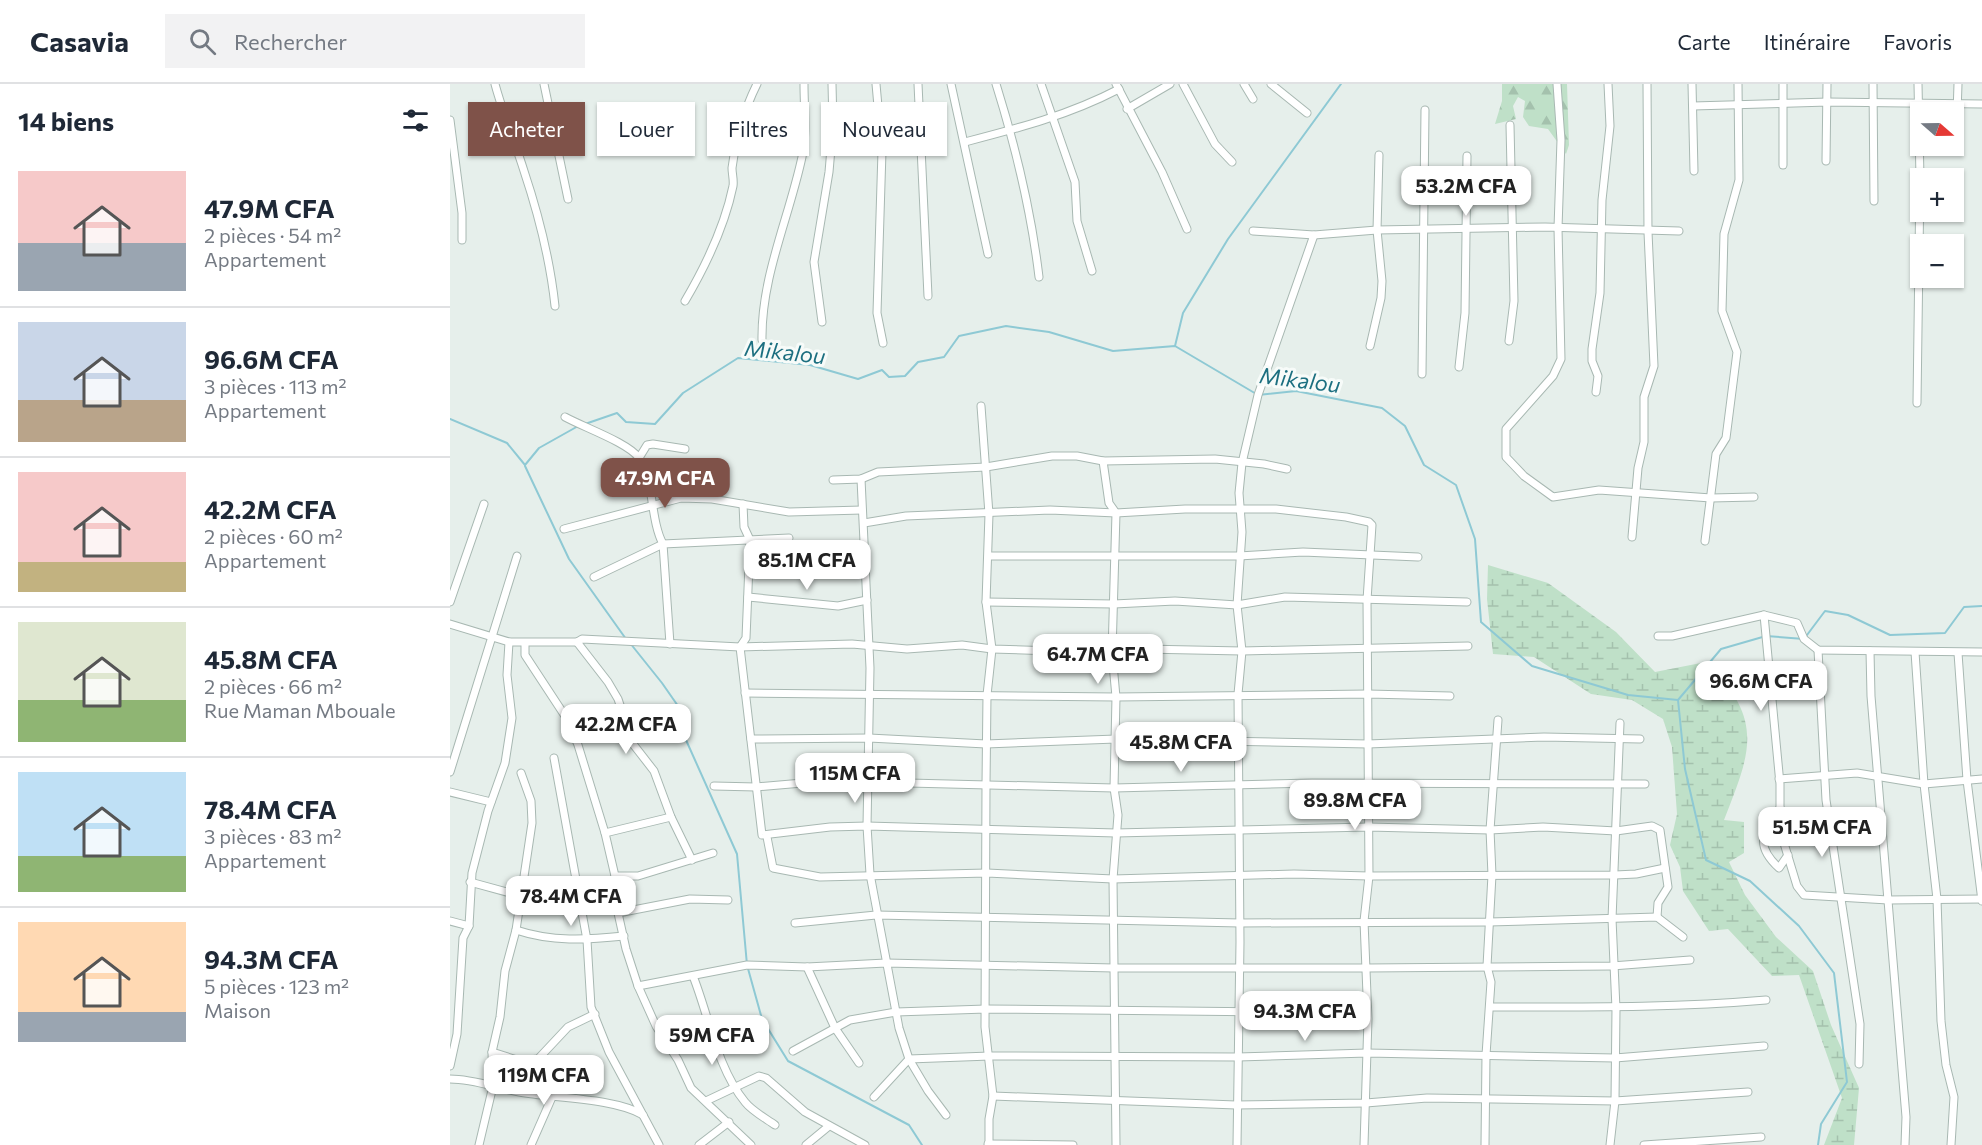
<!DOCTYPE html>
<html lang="fr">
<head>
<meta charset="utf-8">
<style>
	:root { --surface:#fff; --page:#f2f2f3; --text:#1f2937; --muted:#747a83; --line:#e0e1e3; --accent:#7f5249 }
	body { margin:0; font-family:Commissioner,sans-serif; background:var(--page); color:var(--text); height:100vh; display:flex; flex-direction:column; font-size:22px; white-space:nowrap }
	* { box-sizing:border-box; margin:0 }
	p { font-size:20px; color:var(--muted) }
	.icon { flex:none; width:33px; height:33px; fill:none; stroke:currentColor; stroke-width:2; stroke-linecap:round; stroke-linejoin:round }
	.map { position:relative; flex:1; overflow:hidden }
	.side { display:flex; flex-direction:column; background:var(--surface); width:450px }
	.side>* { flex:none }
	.guide { position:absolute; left:18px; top:18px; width:570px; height:54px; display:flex; gap:12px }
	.needle { width:39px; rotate:110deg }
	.tools { position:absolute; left:1460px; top:18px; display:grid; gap:12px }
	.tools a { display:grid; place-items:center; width:54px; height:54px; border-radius:0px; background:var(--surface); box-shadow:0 2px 4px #0004; font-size:30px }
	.price { position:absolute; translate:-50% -51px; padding:0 14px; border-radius:12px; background:#fff; color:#222; font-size:20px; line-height:39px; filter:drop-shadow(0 2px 3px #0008) }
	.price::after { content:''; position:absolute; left:50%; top:36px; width:18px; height:14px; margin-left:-9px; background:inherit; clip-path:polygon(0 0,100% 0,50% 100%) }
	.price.current { background:var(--accent); color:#fff }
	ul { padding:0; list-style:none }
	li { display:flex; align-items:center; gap:18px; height:150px; padding:0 18px }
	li+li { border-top:2px solid var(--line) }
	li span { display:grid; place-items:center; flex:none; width:168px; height:120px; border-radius:0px; color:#555 }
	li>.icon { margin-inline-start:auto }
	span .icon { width:72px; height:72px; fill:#fffc; stroke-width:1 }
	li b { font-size:26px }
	h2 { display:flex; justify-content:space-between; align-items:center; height:72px; padding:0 18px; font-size:26px }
	.tag { padding:0 21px; border-radius:0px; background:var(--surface); box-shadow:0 2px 4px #0004; font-size:21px; line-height:54px }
	.tag.current { background:var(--accent); color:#fff }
	header { display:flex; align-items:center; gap:36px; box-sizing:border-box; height:84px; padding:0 30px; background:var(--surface); border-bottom:2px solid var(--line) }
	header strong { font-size:28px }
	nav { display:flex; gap:33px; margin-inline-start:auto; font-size:21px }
	.search { width:420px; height:54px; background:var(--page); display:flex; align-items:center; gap:15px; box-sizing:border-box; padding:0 21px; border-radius:0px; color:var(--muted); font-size:22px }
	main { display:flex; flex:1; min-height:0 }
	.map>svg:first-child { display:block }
	.forest { fill:url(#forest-firs) }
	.wetland { fill:url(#wetland-marsh) }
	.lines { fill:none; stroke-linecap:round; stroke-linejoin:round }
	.stream { stroke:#8ec9d4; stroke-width:2 }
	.minor-casing { stroke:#a8b8b2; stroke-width:9 }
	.minor { stroke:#fff; stroke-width:7 }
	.labels { text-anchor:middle; stroke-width:6; stroke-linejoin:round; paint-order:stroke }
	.water-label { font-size:22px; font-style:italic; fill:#1c6f80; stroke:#f7fbf9 }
</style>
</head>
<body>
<header>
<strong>Casavia</strong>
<div class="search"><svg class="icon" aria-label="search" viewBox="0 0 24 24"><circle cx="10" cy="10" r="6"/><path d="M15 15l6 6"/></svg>Rechercher</div>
<nav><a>Carte</a><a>Itinéraire</a><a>Favoris</a></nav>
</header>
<main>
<section class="side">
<h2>14 biens<svg class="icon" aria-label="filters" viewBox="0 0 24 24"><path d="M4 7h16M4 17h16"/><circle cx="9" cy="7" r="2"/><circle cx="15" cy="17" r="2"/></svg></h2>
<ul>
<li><span style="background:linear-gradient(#f6c9c9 60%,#9aa5b1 0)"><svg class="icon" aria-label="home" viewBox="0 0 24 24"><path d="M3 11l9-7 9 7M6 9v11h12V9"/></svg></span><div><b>47.9M CFA</b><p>2 pièces · 54 m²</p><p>Appartement</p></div></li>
<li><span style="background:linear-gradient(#c9d6e8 65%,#b9a48a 0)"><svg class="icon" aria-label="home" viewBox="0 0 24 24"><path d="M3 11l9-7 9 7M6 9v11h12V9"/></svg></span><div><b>96.6M CFA</b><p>3 pièces · 113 m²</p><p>Appartement</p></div></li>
<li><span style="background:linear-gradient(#f6c9c9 75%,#c2b280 0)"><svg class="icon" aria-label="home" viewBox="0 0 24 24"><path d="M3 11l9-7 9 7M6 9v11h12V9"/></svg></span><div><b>42.2M CFA</b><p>2 pièces · 60 m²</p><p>Appartement</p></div></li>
<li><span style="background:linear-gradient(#dfe7d0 65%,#8fb573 0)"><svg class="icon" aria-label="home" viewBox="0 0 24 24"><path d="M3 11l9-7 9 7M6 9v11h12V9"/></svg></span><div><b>45.8M CFA</b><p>2 pièces · 66 m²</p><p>Rue Maman Mbouale</p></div></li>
<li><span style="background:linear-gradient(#bfe0f5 70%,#8fb573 0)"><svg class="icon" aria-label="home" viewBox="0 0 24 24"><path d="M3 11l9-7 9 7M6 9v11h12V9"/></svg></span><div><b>78.4M CFA</b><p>3 pièces · 83 m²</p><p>Appartement</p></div></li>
<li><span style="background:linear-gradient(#ffd9b3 75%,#9aa5b1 0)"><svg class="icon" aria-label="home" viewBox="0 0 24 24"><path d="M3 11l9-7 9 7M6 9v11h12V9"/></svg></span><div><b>94.3M CFA</b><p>5 pièces · 123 m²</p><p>Maison</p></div></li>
</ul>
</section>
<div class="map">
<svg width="1532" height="1061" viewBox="0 0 1532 1061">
	<defs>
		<pattern id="forest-firs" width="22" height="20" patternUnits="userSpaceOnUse" patternTransform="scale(1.5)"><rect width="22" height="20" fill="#bfe0c8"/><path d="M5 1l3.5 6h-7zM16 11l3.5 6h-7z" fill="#a4c1ad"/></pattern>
		<pattern id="wetland-marsh" width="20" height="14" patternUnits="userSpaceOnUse" patternTransform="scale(1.5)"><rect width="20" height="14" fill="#bfe0c8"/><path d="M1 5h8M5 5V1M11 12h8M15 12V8" fill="none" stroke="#a4c1ad"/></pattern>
	</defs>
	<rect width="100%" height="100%" fill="#e6efeb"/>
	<path class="forest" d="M1052,0h65l2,61 -3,9 -18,-25 -19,-3 -6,-9 2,-16 -7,-4 -5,9 3,13 -21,5 7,-23z"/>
	<path class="wetland" d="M1038,481l60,18 68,49 39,40 51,-10c59,58 45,89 18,158l20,2v31l-15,9 16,33 31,42 37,34 18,54 28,63 -5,57h-30l18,-47 -43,-123 -27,1 -44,-47 -19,2 -26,-40 -3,-24 -10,-22 7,-31 -5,-67 -9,-28 -31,-19 -41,-6 -57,-37 -41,-3 -6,-55z"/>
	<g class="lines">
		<g class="stream">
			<path d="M725,262l8,-33 45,-74 113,-155"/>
			<path d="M0,335l57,24 18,22 14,-17 41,-23"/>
			<path d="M135,340l32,-11 9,9 29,2 28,-31 55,-35 72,7 48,14 24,-9 7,7 16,-1 13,-14 26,-5 15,-21 47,-10 43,6 64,19 62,-5 83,49 38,-4 86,17 23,18 19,39 32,20 19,54 6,83 51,44 96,29 50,5"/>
			<path d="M75,382l44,93 57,80"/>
			<path d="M180,559l32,40 23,33 1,24 51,114 10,111 15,54 26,42 121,64 13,20"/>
			<path d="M1228,616l7,69 21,91 44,21 49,45 35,47 13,109 -26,42 -3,21"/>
			<path d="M1228,616l43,-51 45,-13 38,3 21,-28 23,4 42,20 55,-2 19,-26 18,-1"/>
		</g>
		<defs>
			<g id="minor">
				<path d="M45,0c8,30 20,58 29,87 15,45 26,88 31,135"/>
				<path d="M94,0l24,115"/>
				<path d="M426,0l6,67 -5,162 6,30"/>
				<path d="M468,0l10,212"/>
				<path d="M501,0l37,170"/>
				<path d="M546,0c20,64 35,126 43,193"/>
				<path d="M591,0l34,98 2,39 15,50"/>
				<path d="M666,0l46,88 25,57"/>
				<path d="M733,0l32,60 17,18"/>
				<path d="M794,0l9,15"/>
				<path d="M821,0l36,29"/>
				<path d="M1107,0l4,56 -3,88 3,131 -8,17 -47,53v28l18,19 29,21 46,-7 112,8 43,-1"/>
				<path d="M1242,0l2,87"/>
				<path d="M1333,0v81"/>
				<path d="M1423,0l1,117"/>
				<path d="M1468,0l2,94"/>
				<path d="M1243,22l135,-4 154,2"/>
				<path d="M677,25l43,-25"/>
				<path d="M0,36l12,93v27"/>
				<path d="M515,58c54,-14 104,-27 154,-53"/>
				<path d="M1506,59l2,-59"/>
				<path d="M1376,77l1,-77"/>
				<path d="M803,147l61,4 63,-5 168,-3 134,4"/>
				<path d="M235,217c20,-34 40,-76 48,-115 1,-6 -1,-12 -1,-18 4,-29 12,-58 25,-84"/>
				<path d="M372,238l-8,-60 15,-90 4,-47 -1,-41"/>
				<path d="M312,256c-1,-63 27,-122 40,-183 5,-23 2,-49 2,-73"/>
				<path d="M1059,257l5,-40 -4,-176"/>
				<path d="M920,262l11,-48 1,-17 -5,-51 2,-75"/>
				<path d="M1009,283l6,-54 2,-157"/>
				<path d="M972,290l3,-264"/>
				<path d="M1146,308l2,-16 -6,-15v-12l8,-56 2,-93 8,-74 -2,-42"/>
				<path d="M1467,319l3,-223"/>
				<path d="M531,322l8,108 -3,88 6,47 -5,46 -1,90 -1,242 8,69 -4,23v26"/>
				<path d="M115,333c18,10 64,26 74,41 15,20 11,62 24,86l7,100"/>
				<path d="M189,374l8,-13 6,-1 32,5"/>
				<path d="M653,377l6,42 7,10 -4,140 4,44 -2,91 4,27 -5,64 3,266"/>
				<path d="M411,395l9,189 -3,158 3,48 29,154 10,31 19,32 18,24"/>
				<path d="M383,396l28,-1 17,-7 108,-5 66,-11h25l26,5 112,-2 49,5 23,5"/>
				<path d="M293,420l1,23 6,13 -4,98 -6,9 22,188 68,-8 37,-1 249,7 252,-6 122,3 53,-3 73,4 36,-5 8,4 8,57 -10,16 -1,14"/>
				<path d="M414,439l42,-7 144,-6 66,3 69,-4h91l70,8 23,5 3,3 -5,75 2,276 -5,45 4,98 -4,126"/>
				<path d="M114,445l117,-31 31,1 77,13 73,-2"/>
				<path d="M1182,453l6,-69 6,-26v-45l10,-31 -6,-134 -1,-148"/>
				<path d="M1255,457l11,-87 10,-16 11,-86 -15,-41 2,-77 15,-54 -1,-96"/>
				<path d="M539,472h250l64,-4 115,5"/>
				<path d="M144,493l69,-33 126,-6"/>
				<path d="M298,513l90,9 29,-6"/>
				<path d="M0,518l34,-98"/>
				<path d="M536,518l128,2 61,-3 62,4 48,-8 182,5"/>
				<path d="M1314,531l16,169v46l17,56 7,9 84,5 94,-1"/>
				<path d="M0,540l59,18h68l5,-3 158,8 112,-3 55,5 55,-4 30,4 120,4 31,-4 99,2 226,-5"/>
				<path d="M1208,552h14l92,-21 33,8 7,16 14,11 164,2"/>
				<path d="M127,558l31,40 10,17 15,45 21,27 17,46 21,43"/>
				<path d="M75,560v11l42,64 11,26 27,88 10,43 3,37 8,36 12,37 18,40 22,34 13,28 60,57"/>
				<path d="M1368,566l8,150 34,224 -1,40"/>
				<path d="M1420,567l1,45 35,421 -1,28"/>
				<path d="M1465,568l9,132 13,115 4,122 5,44 8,32 -3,48"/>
				<path d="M1508,569l9,127 15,121"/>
				<path d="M295,609l371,4 252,-3 82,2"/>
				<path d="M301,655l118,-1 117,6 130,-5 252,5 176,-7 96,2"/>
				<path d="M104,674l33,182 4,67 18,45 50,93"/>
				<path d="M0,688l67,-216"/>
				<path d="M1329,695l78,-6 67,11 58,-5"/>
				<path d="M264,702l42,1 58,-5h55l245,6 198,-5 333,1"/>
				<path d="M0,708l41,10"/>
				<path d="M1330,724c-17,25 -26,37 -1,60l9,-13"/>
				<path d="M155,749l66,-16"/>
				<path d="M317,753l6,31 47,9 167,-4 126,6 181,-5 75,2 246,-1 21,-1 29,-6"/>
				<path d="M165,792h23l75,-23"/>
				<path d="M20,798l51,14"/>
				<path d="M168,829l72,-14 38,1"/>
				<path d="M0,837l19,5"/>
				<path d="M345,839l81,-8 364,8 249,-1 168,-5 26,20"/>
				<path d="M66,846c36,12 70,10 108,6"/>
				<path d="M357,883l28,61 24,35"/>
				<path d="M243,892c16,40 24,92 52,126 7,9 20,16 30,23"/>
				<path d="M188,902l109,-21 60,2 79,-4 228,5h253l245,-2 78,-6"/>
				<path d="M1040,923c93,0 184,1 276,-7"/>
				<path d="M343,967l57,-31 46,-8 90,-3 380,4"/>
				<path d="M42,968l28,9 18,-2 30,-32 27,-13"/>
				<path d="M0,982l7,-32 6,-96 6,-12 3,-53 16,-62 17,-48 7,-45 -5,-43 2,-33"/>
				<path d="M0,995c24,0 46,9 69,13 33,6 97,6 124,23"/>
				<path d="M543,1012l243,9 130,-2 61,-5 188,3 133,-9"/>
				<path d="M424,1013l35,-38 81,-3 248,1 129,-4 248,5 149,-12"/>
				<path d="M256,1017l53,-25 7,2 39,34 60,33"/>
				<path d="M538,1060l85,1"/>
				<path d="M29,1061l14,-59 -1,-34 8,-35 5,-46 11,-41 16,-107 -1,-22 -10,-28"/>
				<path d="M81,1061l22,-50"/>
				<path d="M249,1061l30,-23"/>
				<path d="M356,1061l23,-19"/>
				<path d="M787,1061l3,-203 -2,-248 4,-43 -5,-46 5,-73 -3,-39 3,-30 16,-68 56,-160"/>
				<path d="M1035,1061l1,-90 5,-73 -4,-16 5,-91 -2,-45 8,-110"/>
				<path d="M1160,1061l5,-44 1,-92 -4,-90 8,-196"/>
				<path d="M1194,1061l117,-8"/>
			</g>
		</defs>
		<use href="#minor" class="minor-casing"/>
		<use href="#minor" class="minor"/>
	</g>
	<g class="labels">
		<g class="water-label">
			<text transform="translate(335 268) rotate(6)" y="8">Mikalou</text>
			<text transform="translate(850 296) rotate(7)" y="8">Mikalou</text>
		</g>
	</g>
</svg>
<div class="tools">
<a><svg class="needle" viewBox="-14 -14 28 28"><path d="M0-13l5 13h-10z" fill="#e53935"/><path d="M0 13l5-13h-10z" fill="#747a83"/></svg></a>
<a>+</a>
<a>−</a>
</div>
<b class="price" style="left:1016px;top:133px">53.2M CFA</b>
<b class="price current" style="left:215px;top:425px">47.9M CFA</b>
<b class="price" style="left:357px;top:507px">85.1M CFA</b>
<b class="price" style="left:648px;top:601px">64.7M CFA</b>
<b class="price" style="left:1311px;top:628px">96.6M CFA</b>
<b class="price" style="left:176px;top:671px">42.2M CFA</b>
<b class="price" style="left:731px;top:689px">45.8M CFA</b>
<b class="price" style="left:405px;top:720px">115M CFA</b>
<b class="price" style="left:905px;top:747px">89.8M CFA</b>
<b class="price" style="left:1372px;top:774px">51.5M CFA</b>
<b class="price" style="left:121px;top:843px">78.4M CFA</b>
<b class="price" style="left:855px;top:958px">94.3M CFA</b>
<b class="price" style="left:262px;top:982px">59M CFA</b>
<b class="price" style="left:94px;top:1022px">119M CFA</b>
<div class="guide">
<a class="tag current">Acheter</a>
<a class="tag">Louer</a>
<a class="tag">Filtres</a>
<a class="tag">Nouveau</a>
</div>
</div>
</main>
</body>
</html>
